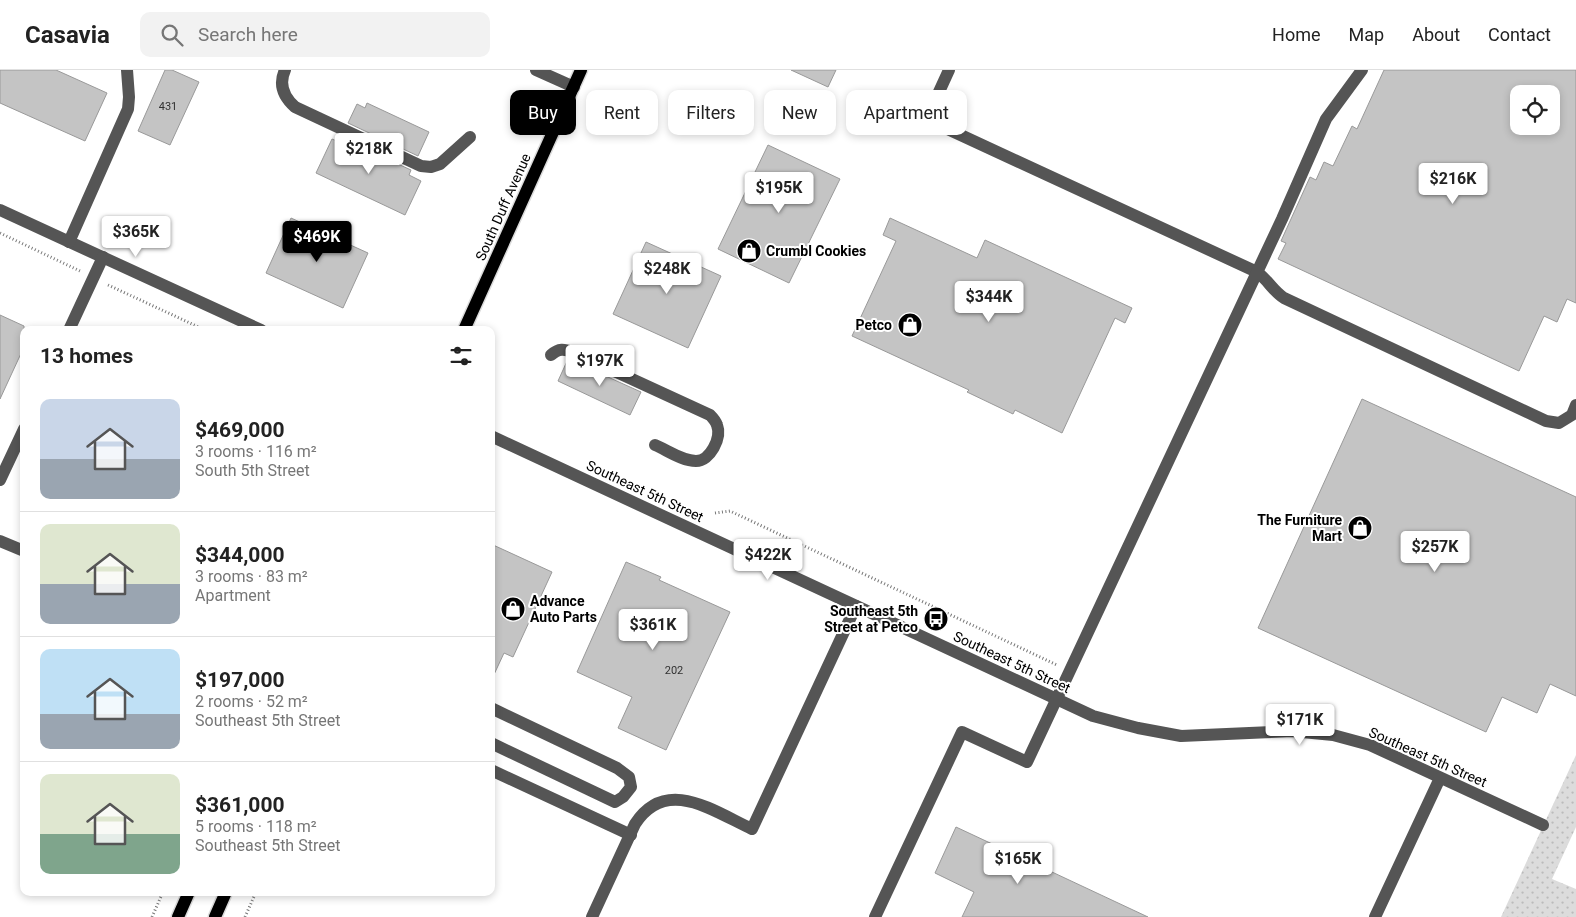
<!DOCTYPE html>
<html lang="en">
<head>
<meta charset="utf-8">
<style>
	:root { --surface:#fff; --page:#f2f2f2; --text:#222; --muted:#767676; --line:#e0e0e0; --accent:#000 }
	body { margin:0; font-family:Roboto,sans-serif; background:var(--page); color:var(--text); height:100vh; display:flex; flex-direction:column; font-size:19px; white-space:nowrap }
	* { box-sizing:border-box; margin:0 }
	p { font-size:16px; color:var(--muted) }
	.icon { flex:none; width:28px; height:28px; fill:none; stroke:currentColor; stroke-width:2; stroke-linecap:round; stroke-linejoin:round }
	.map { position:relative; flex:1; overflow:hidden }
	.panel { position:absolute; left:20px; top:256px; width:475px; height:570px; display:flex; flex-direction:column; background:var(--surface); border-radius:10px; box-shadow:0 2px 8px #0003 }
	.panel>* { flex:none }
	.guide { position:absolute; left:510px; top:20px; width:475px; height:45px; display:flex; gap:10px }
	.tools { position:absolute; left:1510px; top:15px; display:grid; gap:10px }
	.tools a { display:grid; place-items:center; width:50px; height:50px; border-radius:10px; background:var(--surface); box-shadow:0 2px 8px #0003; font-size:25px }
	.price { position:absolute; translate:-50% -42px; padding:0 11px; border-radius:5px; background:#fff; color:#222; font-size:16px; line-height:32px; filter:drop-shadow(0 1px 2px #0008) }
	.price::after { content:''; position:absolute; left:50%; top:30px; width:15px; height:11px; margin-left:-8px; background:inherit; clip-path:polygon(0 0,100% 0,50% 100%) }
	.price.selected { background:var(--accent); color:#fff }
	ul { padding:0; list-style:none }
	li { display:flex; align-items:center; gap:15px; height:125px; padding:0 20px }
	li+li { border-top:1px solid var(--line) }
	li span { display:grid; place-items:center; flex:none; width:140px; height:100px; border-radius:10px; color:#555 }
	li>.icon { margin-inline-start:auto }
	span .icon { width:60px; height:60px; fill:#fffc; stroke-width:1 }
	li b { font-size:21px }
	h2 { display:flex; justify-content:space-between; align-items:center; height:60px; padding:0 20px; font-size:21px }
	.pill { padding:0 18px; border-radius:10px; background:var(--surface); box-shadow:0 2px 8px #0003; font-size:18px; line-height:45px }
	.pill.selected { background:var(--accent); color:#fff }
	header { display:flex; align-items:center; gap:30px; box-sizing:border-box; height:70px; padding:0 25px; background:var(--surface); border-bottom:1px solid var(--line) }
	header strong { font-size:24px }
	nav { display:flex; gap:28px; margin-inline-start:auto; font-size:18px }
	.search { width:350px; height:45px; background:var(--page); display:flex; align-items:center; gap:12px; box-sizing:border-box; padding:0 18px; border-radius:10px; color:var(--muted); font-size:19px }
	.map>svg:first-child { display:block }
	.grass { fill:url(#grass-dots) }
	.building { fill:#c4c4c4; stroke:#999; fill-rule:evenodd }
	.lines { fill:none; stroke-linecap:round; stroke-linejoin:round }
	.major-casing { stroke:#dbdbdb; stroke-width:15 }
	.path { stroke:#777; stroke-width:3; stroke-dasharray:1 2.5; stroke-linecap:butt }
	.minor { stroke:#555; stroke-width:12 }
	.major { stroke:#000; stroke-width:12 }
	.labels { text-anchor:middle; stroke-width:4; stroke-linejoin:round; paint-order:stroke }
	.number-label { font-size:11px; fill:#313131 }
	.street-label { font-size:14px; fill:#000; stroke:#fff }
	.poi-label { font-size:14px; font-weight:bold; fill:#000; stroke:#fff; text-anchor:end }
</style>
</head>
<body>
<header>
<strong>Casavia</strong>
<div class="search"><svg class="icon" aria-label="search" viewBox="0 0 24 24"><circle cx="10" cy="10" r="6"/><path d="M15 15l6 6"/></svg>Search here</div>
<nav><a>Home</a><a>Map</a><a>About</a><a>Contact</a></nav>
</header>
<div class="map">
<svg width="1576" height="847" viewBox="0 0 1576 847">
	<defs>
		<pattern id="grass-dots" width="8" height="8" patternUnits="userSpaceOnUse" patternTransform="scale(1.25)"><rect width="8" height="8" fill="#dcdcdc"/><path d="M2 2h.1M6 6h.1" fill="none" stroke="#bbb" stroke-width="1.8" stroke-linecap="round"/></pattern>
	</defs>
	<rect width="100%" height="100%" fill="#fff"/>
	<path class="grass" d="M1576,685v72l-24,52 24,10v28h-75z"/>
	<g class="building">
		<path d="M0,0h56l51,23 -22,48 -85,-38z"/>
		<path d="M165,0h7l27,12 -29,63 -32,-14z"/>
		<path d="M791,0h45l-8,17z"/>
		<path d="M1384,0h192v233l-9,-4 -10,23 -13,-6 -25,55 -241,-112 8,-16 -5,-2 29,-64 6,3 8,-18 9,4 19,-40 5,3zM1519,24h32v32h-32z"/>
		<path d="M367,33l62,29 -11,24 -70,-33 9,-19 8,4z"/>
		<path d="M341,68l70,32 -2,5 12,6 -16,34 -89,-42 16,-34 7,3z"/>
		<path d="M768,75l72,34 -51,104 -71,-34z"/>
		<path d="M291,148l77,35 -25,55 -77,-35z"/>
		<path d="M890,148l87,40 8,-18 147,68 -7,15 -10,-5 -53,115 -47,-23 -2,4 -46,-22 2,-2 -117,-54 44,-95 -13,-6z"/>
		<path d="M646,172l75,34 -33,72 -75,-34z"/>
		<path d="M0,245l24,11v21l-24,52z"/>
		<path d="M568,289l73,33 -11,23 -72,-34z"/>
		<path d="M1362,329l214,98v199l-26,-12 -13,29 -35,-16 -16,35 -228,-104z"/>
		<path d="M491,474l61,28 -39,85 -9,-4 -13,28z"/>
		<path d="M626,492l35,15 -2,3 71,32 -64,138 -48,-22 14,-31 -55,-25z"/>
		<path d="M956,757l192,90h-186l12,-25 -39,-19z"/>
	</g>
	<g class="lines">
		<defs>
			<g id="major">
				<path d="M464,260l117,-260"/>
				<path d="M178,847l11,-25"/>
				<path d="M215,847l11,-25"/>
			</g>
		</defs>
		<use href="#major" class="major-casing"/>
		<g class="path">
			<path d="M0,163l80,38"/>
			<path d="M108,215l97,45"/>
			<path d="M715,443l15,-2 327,154"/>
			<path d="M152,847l11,-25"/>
			<path d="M245,847l11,-25"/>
		</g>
		<g class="minor">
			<path d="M285,0c-7,15 -1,27 10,37l126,59 10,1 9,-3 30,-27"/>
			<path d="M536,0l38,17"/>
			<path d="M949,0l-16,35 -1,11 7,9 318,147c11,8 16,19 27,26l262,123 13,2 13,-8 4,-10"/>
			<path d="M0,140l261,120"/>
			<path d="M69,172l59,-133 1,-12 -2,-27"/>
			<path d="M69,260l34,-73"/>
			<path d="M551,285c8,-7 13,-6 22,-3l137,63c3,3 6,7 7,10 5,13 -7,36 -21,36 -14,0 -29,-11 -41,-16"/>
			<path d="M491,366l602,280 45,12 43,8 111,-5 41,4 37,10 173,80"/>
			<path d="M0,410l24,-51"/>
			<path d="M0,471l24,10"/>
			<path d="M491,638l126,60 12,9 2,10 -8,10 -8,5 -124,-59"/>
			<path d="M491,700l140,65"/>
			<path d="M592,847l43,-93c31,-48 78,-13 117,5l104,-223"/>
			<path d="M875,847l87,-185 65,30 255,-543 44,-100 36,-49"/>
			<path d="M1375,847l65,-139"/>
		</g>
		<use href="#major" class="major"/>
	</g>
	<defs>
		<symbol id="shop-disc" viewBox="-11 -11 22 22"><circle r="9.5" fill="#000" stroke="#fff"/><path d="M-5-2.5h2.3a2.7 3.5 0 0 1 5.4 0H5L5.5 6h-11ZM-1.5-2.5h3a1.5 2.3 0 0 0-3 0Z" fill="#fff"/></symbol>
		<symbol id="bus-disc" viewBox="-11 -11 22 22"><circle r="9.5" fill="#000" stroke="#fff"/><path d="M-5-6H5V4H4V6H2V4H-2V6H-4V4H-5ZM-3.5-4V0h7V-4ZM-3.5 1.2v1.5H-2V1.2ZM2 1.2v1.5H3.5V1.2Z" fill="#fff"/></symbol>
	</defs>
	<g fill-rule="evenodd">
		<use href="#shop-disc" x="735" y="167" width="28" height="28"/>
		<use href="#shop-disc" x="896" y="241" width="28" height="28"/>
		<use href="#shop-disc" x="1346" y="444" width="28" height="28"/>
		<use href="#shop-disc" x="499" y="525" width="28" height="28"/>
		<use href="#bus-disc" x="922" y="535" width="28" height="28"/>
	</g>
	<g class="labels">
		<g class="number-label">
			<text x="168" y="40">431</text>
			<text x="674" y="604">202</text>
		</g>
		<g class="street-label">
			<text transform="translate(503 137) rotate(-66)" y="5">South Duff Avenue</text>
			<text transform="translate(645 421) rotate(25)" y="5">Southeast 5th Street</text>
			<text transform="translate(1012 592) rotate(25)" y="5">Southeast 5th Street</text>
			<text transform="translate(1428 687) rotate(24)" y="5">Southeast 5th Street</text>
		</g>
		<g class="poi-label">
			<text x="766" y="186" text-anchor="start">Crumbl Cookies</text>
			<text x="892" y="260">Petco</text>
			<text x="1342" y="455">The Furniture<tspan x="1342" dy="16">Mart</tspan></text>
			<text x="530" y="536" text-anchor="start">Advance<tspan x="530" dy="16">Auto Parts</tspan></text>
			<text x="918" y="546">Southeast 5th<tspan x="918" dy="16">Street at Petco</tspan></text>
		</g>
	</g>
</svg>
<div class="tools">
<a><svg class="icon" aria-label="locate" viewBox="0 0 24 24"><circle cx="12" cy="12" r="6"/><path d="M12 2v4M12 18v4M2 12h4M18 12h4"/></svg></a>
</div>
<b class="price" style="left:369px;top:105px">$218K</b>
<b class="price" style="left:1453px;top:135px">$216K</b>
<b class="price" style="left:779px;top:144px">$195K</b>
<b class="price" style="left:136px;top:188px">$365K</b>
<b class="price selected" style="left:317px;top:193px">$469K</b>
<b class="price" style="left:667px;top:225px">$248K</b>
<b class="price" style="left:989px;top:253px">$344K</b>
<b class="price" style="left:600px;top:317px">$197K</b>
<b class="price" style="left:1435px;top:503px">$257K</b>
<b class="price" style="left:768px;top:511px">$422K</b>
<b class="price" style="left:653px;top:581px">$361K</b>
<b class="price" style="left:1300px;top:676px">$171K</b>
<b class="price" style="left:1018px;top:815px">$165K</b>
<div class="guide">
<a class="pill selected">Buy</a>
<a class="pill">Rent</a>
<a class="pill">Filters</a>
<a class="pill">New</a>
<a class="pill">Apartment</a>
</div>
<section class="panel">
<h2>13 homes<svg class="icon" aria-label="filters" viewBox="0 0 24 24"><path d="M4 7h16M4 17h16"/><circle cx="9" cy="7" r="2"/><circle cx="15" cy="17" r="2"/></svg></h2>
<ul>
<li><span style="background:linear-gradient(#c9d6e8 60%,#9aa5b1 0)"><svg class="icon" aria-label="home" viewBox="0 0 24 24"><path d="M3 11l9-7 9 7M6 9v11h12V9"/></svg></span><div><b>$469,000</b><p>3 rooms · 116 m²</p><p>South 5th Street</p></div></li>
<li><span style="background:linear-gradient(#dfe7d0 60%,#9aa5b1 0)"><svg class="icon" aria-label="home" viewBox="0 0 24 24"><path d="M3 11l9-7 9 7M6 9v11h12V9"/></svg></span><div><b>$344,000</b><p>3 rooms · 83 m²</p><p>Apartment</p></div></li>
<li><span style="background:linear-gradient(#bfe0f5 65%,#9aa5b1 0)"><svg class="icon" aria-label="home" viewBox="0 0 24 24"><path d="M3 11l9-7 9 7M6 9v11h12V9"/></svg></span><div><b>$197,000</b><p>2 rooms · 52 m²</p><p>Southeast 5th Street</p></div></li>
<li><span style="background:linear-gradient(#dfe7d0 60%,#7fa58c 0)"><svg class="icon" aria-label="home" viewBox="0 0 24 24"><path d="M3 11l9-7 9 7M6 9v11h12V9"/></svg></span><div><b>$361,000</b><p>5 rooms · 118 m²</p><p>Southeast 5th Street</p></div></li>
</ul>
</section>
</div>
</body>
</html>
